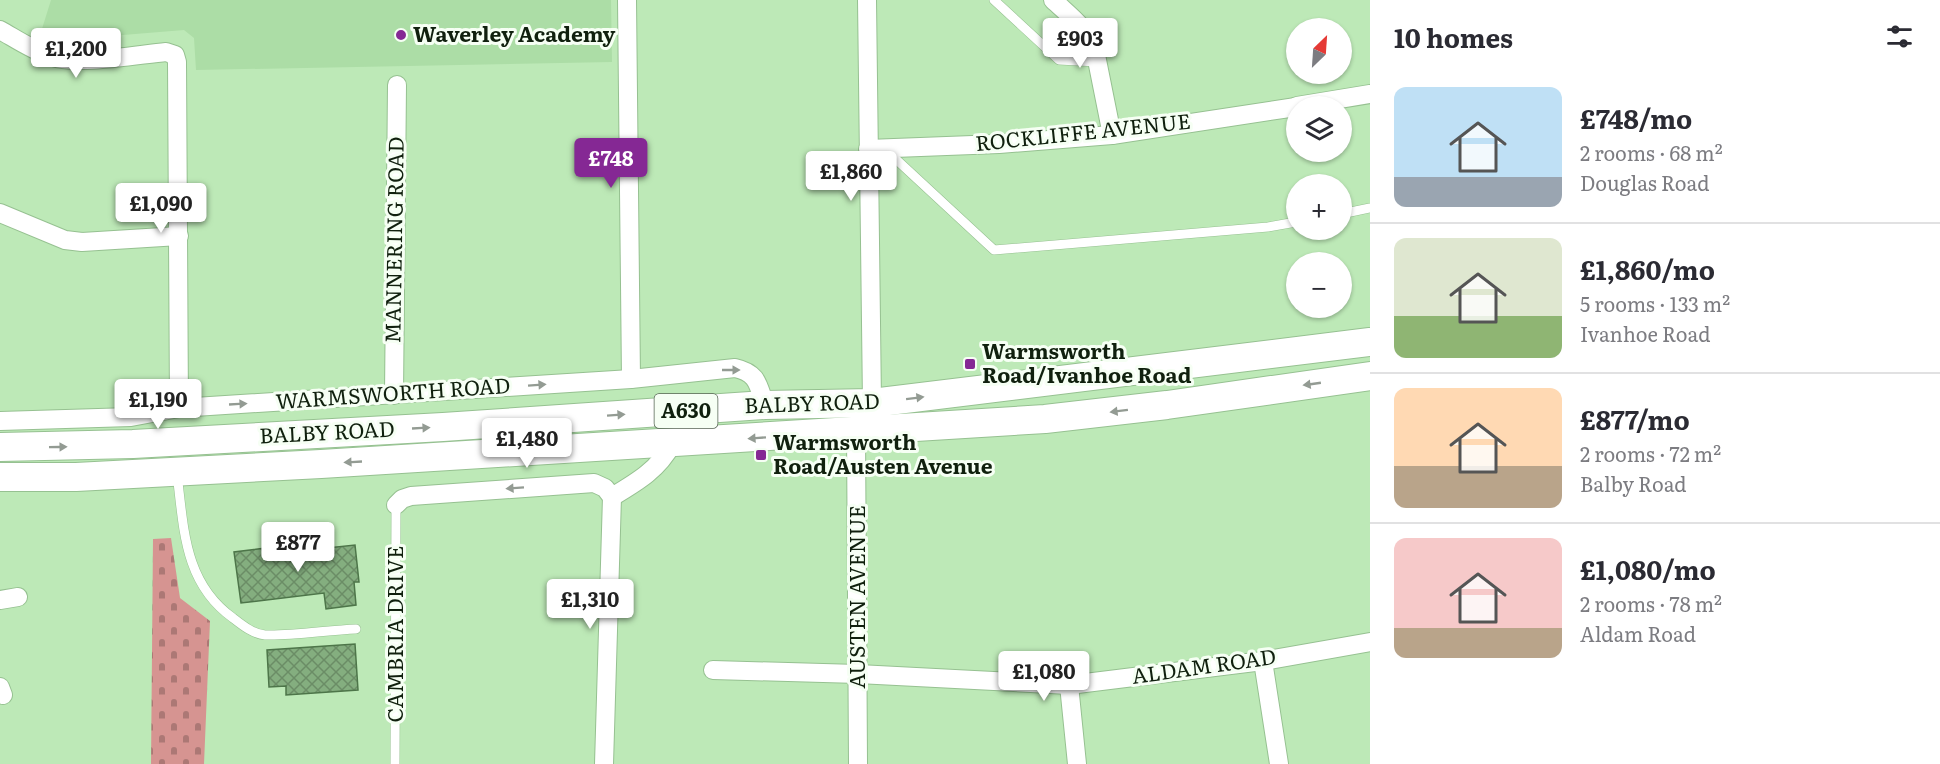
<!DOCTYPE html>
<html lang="en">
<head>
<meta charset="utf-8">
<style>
	:root { --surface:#fff; --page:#f7f7f7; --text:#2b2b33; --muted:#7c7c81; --line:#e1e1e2; --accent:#852894 }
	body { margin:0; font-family:Literata,serif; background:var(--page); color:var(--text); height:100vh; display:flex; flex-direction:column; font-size:22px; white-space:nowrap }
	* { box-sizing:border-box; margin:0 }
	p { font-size:20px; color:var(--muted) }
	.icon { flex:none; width:33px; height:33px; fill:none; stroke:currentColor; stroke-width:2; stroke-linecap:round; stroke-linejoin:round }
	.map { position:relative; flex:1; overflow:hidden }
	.drawer { display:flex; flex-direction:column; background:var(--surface); width:570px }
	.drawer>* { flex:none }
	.needle { width:39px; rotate:25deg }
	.tools { position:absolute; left:1286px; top:18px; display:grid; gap:12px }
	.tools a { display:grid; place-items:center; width:66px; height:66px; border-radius:50%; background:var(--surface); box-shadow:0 2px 4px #0004; font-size:30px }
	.price { position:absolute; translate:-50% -51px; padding:0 14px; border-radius:6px; background:#fff; color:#222; font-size:20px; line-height:39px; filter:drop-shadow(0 2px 3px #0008) }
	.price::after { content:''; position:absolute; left:50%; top:36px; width:18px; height:14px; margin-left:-9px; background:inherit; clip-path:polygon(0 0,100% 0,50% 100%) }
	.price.current { background:var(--accent); color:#fff }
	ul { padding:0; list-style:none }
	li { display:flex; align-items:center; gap:18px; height:150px; padding:0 24px }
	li+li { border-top:2px solid var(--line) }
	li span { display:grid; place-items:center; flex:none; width:168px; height:120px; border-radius:12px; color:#555 }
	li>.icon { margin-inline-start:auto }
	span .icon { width:72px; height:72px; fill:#fffc; stroke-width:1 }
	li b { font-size:26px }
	h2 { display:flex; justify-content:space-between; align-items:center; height:72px; padding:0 24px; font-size:26px }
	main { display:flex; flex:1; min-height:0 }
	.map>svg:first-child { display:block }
	.built { fill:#acdda6 }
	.cemetery { fill:url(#cemetery-stones) }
	.building { fill:url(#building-cross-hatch); stroke:#4d7549; stroke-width:1.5 }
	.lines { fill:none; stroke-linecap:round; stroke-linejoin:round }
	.service-casing { stroke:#96c191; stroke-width:10 }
	.minor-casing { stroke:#96c191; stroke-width:20 }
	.primary-casing { stroke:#96c191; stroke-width:30 }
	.service { stroke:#fff; stroke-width:9 }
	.minor { stroke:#fff; stroke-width:18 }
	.primary { stroke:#fff; stroke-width:28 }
	.oneway { fill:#939b93 }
	.poi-dot { fill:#852894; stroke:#f6fff4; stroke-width:2 }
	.labels { text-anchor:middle; stroke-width:6; stroke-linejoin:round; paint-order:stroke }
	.shield { fill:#f6fff4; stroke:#556353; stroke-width:1.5 }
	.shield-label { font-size:20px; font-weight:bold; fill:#10200e }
	.poi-label { font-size:21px; font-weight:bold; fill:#10200e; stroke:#f6fff4; text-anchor:start }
	.street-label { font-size:21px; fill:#10200e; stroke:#f6fff4 }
</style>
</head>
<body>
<main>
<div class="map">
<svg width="1370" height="764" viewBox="0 0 1370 764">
	<defs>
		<pattern id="cemetery-stones" width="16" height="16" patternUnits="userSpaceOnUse" patternTransform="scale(1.5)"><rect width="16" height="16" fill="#d69491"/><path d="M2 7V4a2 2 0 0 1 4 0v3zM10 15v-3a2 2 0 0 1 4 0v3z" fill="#ac7875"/></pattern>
		<pattern id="building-cross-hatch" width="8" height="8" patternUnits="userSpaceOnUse" patternTransform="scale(1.5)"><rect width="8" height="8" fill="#84ae7f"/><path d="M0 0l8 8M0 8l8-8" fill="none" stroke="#6b8d66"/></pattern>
	</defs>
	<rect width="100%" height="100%" fill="#bde9b7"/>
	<path class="built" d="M51,0h560l1,62 -416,8 -2,-32 -10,-8 -122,10 -21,-8z"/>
	<path class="cemetery" d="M171,538l9,60 30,23 -6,143h-53l2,-225z"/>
	<g class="building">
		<path d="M320,541l-2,8 37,-4 4,37h-5l2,23 -30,4 -2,-16 -83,10 -7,-51z"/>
		<path d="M355,644l3,46 -72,5v-9l-17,1 -2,-37z"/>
	</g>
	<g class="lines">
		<defs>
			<g id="service">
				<path d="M994,0l65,60 38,2"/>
				<path d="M886,150l108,100 274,-23 28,-5"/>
				<path d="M1341,214l29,-6"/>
				<path d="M177,474c7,55 7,109 56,144 9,7 20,16 32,17 27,1 64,-5 91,-6"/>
				<path d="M395,764l1,-259"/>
			</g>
			<g id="minor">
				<path d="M627,0l4,379"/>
				<path d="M867,0l5,403"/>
				<path d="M1053,0c17,16 34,28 42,50l17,85"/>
				<path d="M0,30c16,9 32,20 50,26 27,10 85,-1 116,-4l9,3 2,7 2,346"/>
				<path d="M1297,106l73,-12"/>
				<path d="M868,149l131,-5 113,-9 184,-28"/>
				<path d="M0,213l65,27 17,2 97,-6"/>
				<path d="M394,395l3,-310"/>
				<path d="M0,421l131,-4 48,-9 452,-29 104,-11c23,5 23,17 30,37"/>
				<path d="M856,430l2,334"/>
				<path d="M396,505l6,-6 9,-3 183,-13 11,5 7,9c25,-15 46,-27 60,-53"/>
				<path d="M0,600l18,-3"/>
				<path d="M1263,661l16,103"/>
				<path d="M713,670l145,4 211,11 194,-24 107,-19"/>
				<path d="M1069,685l8,79"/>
				<path d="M0,687l3,8"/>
				<path d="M604,764l8,-267"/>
			</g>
			<g id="primary">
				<path d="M0,447l133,-3 310,-17 322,-22 107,-2 498,-61"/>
				<path d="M0,477h76l245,-13 724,-45 122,-14 203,-29"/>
			</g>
		</defs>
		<use href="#service" class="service-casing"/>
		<use href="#minor" class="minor-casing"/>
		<use href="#primary" class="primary-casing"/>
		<use href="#service" class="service"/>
		<use href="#minor" class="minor"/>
		<use href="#primary" class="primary"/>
	</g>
	<defs><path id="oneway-solid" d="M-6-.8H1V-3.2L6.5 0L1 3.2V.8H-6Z" transform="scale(1.5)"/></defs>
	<g class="oneway">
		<use href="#oneway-solid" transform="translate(731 370)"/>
		<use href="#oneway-solid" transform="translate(1312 384) rotate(172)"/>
		<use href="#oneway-solid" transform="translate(537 385) rotate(-4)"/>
		<use href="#oneway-solid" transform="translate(915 398) rotate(-7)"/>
		<use href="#oneway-solid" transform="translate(238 404) rotate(-3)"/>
		<use href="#oneway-solid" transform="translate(1119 411) rotate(173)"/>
		<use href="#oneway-solid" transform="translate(616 415) rotate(-4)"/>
		<use href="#oneway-solid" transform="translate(421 428) rotate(-3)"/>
		<use href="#oneway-solid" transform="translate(757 438) rotate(176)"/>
		<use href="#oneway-solid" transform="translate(58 447) rotate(-1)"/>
		<use href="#oneway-solid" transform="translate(353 462) rotate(177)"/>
		<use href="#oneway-solid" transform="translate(515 488) rotate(176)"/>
	</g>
	<g class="poi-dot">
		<circle cx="401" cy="35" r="6"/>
		<rect x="964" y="358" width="12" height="12" rx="3"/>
		<rect x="755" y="449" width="12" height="12" rx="3"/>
	</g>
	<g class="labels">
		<rect class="shield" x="654.5" y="394" width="63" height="34" rx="4.5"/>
		<g class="shield-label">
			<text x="686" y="418">A630</text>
		</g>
		<g class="poi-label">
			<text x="413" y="42">Waverley Academy</text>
			<text x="982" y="359">Warmsworth<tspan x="982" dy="24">Road/Ivanhoe Road</tspan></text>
			<text x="773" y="450">Warmsworth<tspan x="773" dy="24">Road/Austen Avenue</tspan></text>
		</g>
		<g class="street-label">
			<text transform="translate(1083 133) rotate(-6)" y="7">ROCKLIFFE AVENUE</text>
			<text transform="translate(395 240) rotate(-89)" y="7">MANNERING ROAD</text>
			<text transform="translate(393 394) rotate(-4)" y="7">WARMSWORTH ROAD</text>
			<text transform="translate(812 404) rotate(-2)" y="7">BALBY ROAD</text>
			<text transform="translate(327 433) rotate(-3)" y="7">BALBY ROAD</text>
			<text transform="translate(858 597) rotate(-90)" y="7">AUSTEN AVENUE</text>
			<text transform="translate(396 634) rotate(-90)" y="7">CAMBRIA DRIVE</text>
			<text transform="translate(1204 667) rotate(-8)" y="7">ALDAM ROAD</text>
		</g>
	</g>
</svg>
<div class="tools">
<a><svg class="needle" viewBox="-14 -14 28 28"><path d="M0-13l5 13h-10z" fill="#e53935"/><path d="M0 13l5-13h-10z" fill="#7c7c81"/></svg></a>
<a><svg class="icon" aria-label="layers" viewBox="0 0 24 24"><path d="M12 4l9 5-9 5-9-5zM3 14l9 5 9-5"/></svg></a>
<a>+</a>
<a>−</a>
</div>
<b class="price" style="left:1080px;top:69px">£903</b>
<b class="price" style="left:76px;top:79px">£1,200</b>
<b class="price current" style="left:611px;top:189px">£748</b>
<b class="price" style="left:851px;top:202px">£1,860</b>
<b class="price" style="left:161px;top:234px">£1,090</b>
<b class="price" style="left:158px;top:430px">£1,190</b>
<b class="price" style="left:527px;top:469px">£1,480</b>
<b class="price" style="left:298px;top:573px">£877</b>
<b class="price" style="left:590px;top:630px">£1,310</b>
<b class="price" style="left:1044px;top:702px">£1,080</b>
</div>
<section class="drawer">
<h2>10 homes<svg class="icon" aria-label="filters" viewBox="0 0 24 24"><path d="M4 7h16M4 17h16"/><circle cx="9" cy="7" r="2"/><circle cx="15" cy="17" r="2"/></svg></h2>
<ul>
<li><span style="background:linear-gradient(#bfe0f5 75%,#9aa5b1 0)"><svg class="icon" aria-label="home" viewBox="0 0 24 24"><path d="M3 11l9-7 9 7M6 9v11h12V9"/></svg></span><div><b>£748/mo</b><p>2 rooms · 68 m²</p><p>Douglas Road</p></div></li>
<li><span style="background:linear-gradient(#dfe7d0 65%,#8fb573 0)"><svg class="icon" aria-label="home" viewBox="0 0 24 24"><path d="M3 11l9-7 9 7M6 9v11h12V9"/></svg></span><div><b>£1,860/mo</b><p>5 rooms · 133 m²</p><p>Ivanhoe Road</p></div></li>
<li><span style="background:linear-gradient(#ffd9b3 65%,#b9a48a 0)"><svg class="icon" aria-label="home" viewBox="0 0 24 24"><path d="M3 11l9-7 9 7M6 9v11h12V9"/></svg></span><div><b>£877/mo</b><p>2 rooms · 72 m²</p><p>Balby Road</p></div></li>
<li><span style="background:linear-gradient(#f6c9c9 75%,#b9a48a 0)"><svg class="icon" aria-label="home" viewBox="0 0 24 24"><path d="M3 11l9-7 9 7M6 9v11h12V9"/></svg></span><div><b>£1,080/mo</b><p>2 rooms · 78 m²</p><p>Aldam Road</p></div></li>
</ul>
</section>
</main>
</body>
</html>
